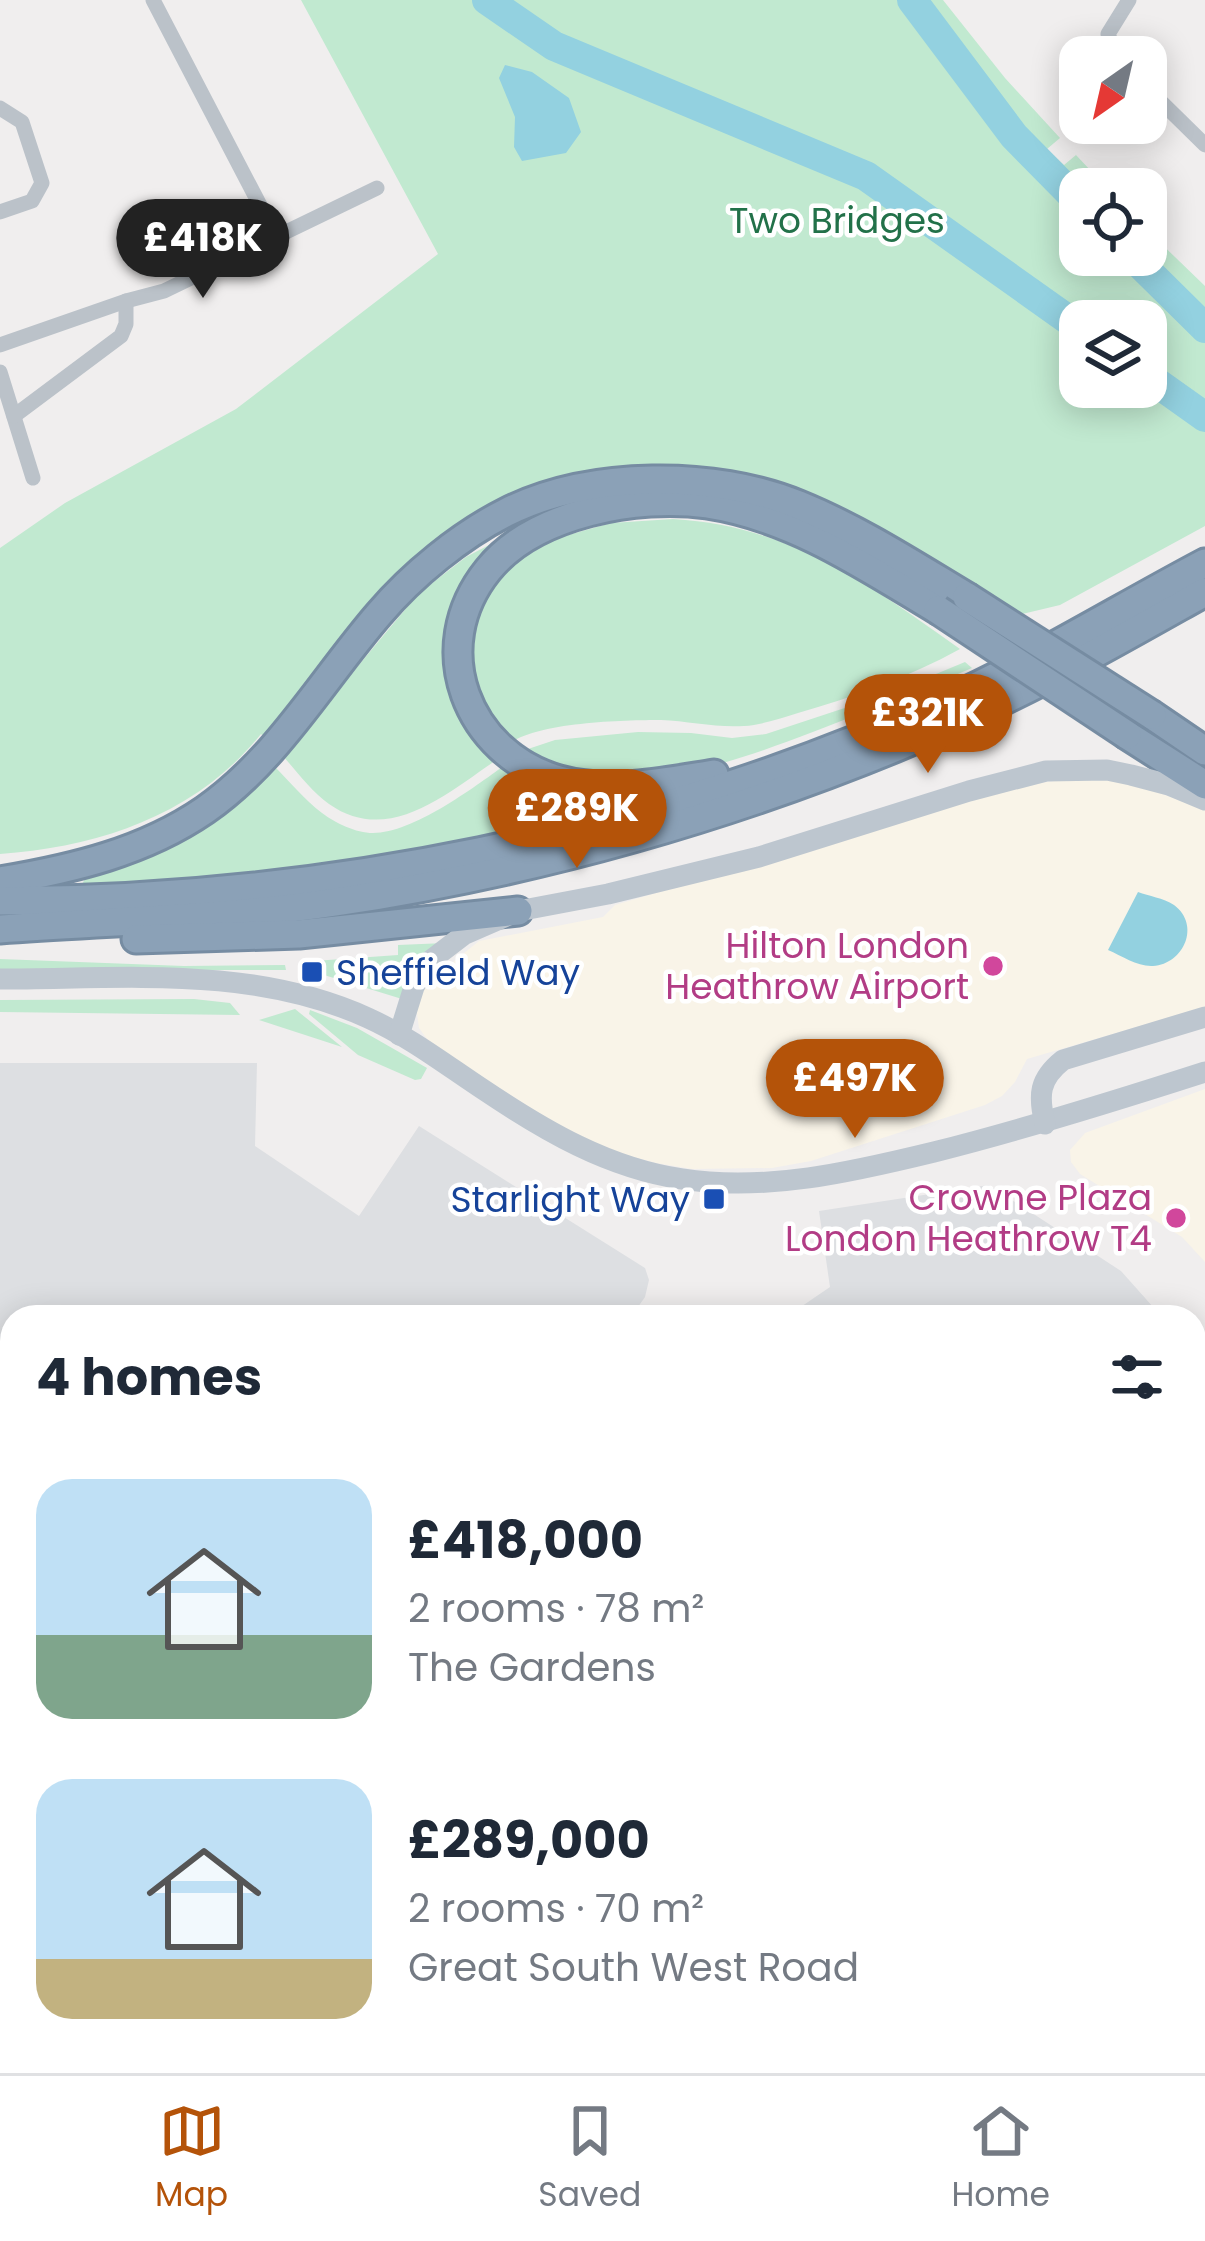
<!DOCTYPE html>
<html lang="en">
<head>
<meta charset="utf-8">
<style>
	:root { --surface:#fff; --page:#f6f6f7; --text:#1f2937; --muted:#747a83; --line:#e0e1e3; --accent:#b45309 }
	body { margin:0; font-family:Poppins,sans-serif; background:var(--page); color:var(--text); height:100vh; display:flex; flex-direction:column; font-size:45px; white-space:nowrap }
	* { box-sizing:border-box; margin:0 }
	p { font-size:39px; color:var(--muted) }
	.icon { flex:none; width:66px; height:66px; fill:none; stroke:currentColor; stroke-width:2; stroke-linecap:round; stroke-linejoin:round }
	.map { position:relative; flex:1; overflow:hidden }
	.side { position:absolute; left:0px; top:1305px; width:1206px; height:768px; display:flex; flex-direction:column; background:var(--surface); border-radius:36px 36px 0 0; box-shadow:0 6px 30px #0003 }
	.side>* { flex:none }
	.needle { width:78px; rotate:214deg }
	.fabs { position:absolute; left:1059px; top:36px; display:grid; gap:24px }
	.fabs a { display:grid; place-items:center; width:108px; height:108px; border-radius:24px; background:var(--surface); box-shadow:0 6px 30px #0003; font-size:60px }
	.price { position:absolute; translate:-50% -102px; padding:0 27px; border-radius:42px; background:var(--accent); color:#fff; font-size:39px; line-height:78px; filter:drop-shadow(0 3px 6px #0008) }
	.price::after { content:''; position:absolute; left:50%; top:72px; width:36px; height:27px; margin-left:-18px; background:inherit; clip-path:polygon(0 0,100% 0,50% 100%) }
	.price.on { background:#222; color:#fff }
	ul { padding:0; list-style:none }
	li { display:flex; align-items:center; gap:36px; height:300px; padding:0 36px }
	li span { display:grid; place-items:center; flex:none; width:336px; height:240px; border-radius:36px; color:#555 }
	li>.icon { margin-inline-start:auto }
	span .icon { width:144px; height:144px; fill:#fffc; stroke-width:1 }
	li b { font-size:51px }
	h2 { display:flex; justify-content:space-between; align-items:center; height:144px; padding:0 36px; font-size:51px }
	.tab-bar { display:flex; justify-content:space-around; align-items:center; height:168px; border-top:3px solid var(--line); background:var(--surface); font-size:33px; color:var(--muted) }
	.tab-bar a { display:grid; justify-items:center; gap:6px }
	.tab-bar .on { color:var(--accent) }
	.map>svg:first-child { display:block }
	.commercial { fill:#f9f4e8 }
	.airport { fill:#dddfe2 }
	.green { fill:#c1e9d0; fill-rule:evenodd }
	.water { fill:#93d1e0 }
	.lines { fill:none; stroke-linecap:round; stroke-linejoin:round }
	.river { stroke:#93d1e0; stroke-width:30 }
	.taxiway { stroke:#d0d0d2; stroke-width:45 }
	.highway-casing { stroke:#768ca2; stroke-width:33 }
	.street { stroke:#bbc2c9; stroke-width:15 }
	.secondary { stroke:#bdc6cf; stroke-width:21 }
	.highway { stroke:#8ba1b7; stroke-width:27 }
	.highway-bridge-casing { stroke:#768ca2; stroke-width:33; stroke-linecap:butt }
	.highway-bridge { stroke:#8ba1b7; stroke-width:27 }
	.hotel-dot { fill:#d1479c; stroke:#fff; stroke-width:4.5 }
	.transit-dot { fill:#1a4fb4; stroke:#fff; stroke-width:4.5 }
	.labels { text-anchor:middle; stroke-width:9; stroke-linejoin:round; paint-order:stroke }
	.park-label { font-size:36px; fill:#227149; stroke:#fff }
	.hotel-label { font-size:36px; fill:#b23c85; stroke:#fff; text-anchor:end }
	.transit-label { font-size:36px; fill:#164399; stroke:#fff; text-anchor:start }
</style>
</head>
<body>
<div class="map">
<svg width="1205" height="2073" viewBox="0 0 1205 2073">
	<rect width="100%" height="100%" fill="#f0eeee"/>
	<g class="commercial">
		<path d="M1090,777l48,8 67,25v197l-178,52 -12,23 -13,14 -17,9 -174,56 -39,7 -80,1 -36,-6 -48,-13 -48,-23 -130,-84 -11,-15 -3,-21 11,-24 52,-42 124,-24 12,-12 376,-110 55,-13z"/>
		<path d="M1205,1089v173l-23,-25 -102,-63 -9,-12 -1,-12 15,-17z"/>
	</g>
	<g class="airport">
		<path d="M0,1063h257l-2,83 104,70 60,-90 226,142 4,12 -4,17 -14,20h-619v744h1182v-709l11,12v709h-1205z"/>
		<path d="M989,1185l132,86 41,46h-376l44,-30 -11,-76z"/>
	</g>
	<g class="green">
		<path d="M301,0h642l62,78 55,60 -13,11 17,16 12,-10 32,34h-28v66h66v-26l59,57v240l-145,79 -50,12 -294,-139 -229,41 -216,224 -10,-9c-64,80 -161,113 -261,120v-306l65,-45 171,-94 202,-155zM1080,321h66v66h-66z"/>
		<path d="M673,519c118,7 194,64 287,130 -51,28 -106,48 -162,64 -17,5 -36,12 -54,13 -27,2 -56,-5 -83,-6 -36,0 -127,2 -153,25l-27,-37 -12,-54 3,-27 11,-27 29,-35 42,-26 57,-16z"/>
		<path d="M531,523l-78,103 41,133 -2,4c-48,33 -105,82 -163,41 -17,-12 -32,-32 -46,-48l135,-162 48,-37z"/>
		<path d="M965,662l7,6c-37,16 -74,30 -111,45 -81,32 -179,73 -267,68 -22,-1 -56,-20 -78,-28l39,-13 83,-8 53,1 41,5 34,-4 124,-41z"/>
		<path d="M505,765l88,33 8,10 -2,5 -283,61 -235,12 5,-9c83,-27 125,-50 189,-110 15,15 30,33 47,46 13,10 34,20 51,20 40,0 100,-45 132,-68z"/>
		<path d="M445,943l-43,56 -104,-32 2,-5 98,-7v-10z"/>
		<path d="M0,959l184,7 101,-1 1,5h-286z"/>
		<path d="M194,999l36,4 10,12 -240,-3v-12z"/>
		<path d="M295,1009l47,38 -83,-27z"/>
		<path d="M310,1010l47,18 70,40 -6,11 -6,1 -57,-25 -49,-41z"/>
		<path d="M0,1731l12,11v319h216l-24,12h-204z"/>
	</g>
	<g class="water">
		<path d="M505,65l27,7 37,26 12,34 -15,21 -44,8 -8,-14 1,-30 -16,-39z"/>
		<path d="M1138,892c11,4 25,6 36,13 27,20 10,59 -21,61 -15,1 -31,-10 -45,-16z"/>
	</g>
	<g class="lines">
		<g class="river">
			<path d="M487,0l67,46 312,130 214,152"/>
			<path d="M912,0l102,136 66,67"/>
			<path d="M1131,255l74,73"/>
			<path d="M1146,375l59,42"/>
		</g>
		<g class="taxiway">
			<path d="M0,1418l12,8"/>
			<path d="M0,1641l12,-3"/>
			<path d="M0,1679l12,8"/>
			<path d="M399,2061l1,12"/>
			<path d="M279,2073l23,-3 26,3"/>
		</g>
		<defs>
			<g id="highway">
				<path d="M1152,715l53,36"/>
				<path d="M1127,735l78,50"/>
				<path d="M714,774c-50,8 -105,20 -155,6 -92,-26 -134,-132 -71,-210 46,-57 150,-76 219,-66 86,13 158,62 231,106"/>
				<path d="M0,881c72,-12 144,-29 205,-71 72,-50 117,-130 174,-196 33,-39 82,-79 128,-102 82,-41 207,-42 292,-7 59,24 113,59 168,92"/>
				<path d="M0,901c320,-1 647,-65 939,-197 92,-41 177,-94 266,-141"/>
				<path d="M0,929c112,-8 224,-10 336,-27 232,-35 456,-103 668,-202 69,-33 135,-71 201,-108"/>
				<path d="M136,939l163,-5 219,-23"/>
			</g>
		</defs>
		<use href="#highway" class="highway-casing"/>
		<g class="street">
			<path d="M153,0l123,236"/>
			<path d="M1117,57l-9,-23 21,-34"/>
			<path d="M1146,87l59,58"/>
			<path d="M0,108l22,14 20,61 -10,18 -32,11"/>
			<path d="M0,345l126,-44 38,-10 213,-103"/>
			<path d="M0,372l33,106"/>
			<path d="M14,416l107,-80 5,-12v-23"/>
		</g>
		<g class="secondary">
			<path d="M0,979c123,0 253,-14 368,39 42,19 78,47 116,72 61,41 124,78 198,89 84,13 170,-7 252,-27 92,-23 181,-51 271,-80"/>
			<path d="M399,1035l15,-48 13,-24 38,-29 53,-23 90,-17 151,-37 210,-66 77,-20 61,-1 24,5 38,10 36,15"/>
			<path d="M1045,1124c-7,-29 -6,-45 18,-64l142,-43"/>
		</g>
		<use href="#highway" class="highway"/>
		<defs>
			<g id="highway-bridge">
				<path d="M967,597l185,118"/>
				<path d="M938,610l189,125"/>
			</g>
		</defs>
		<use href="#highway-bridge" class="highway-bridge-casing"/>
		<use href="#highway-bridge" class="highway-bridge"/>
	</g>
	<g class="hotel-dot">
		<circle cx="993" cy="966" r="12"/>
		<circle cx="1176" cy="1218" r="12"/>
	</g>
	<g class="transit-dot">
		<rect x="300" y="960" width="24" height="24" rx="6"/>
		<rect x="702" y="1187" width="24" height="24" rx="6"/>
	</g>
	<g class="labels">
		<g class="park-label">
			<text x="837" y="233">Two Bridges</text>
		</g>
		<g class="hotel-label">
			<text x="969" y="958">Hilton London<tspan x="969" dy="41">Heathrow Airport</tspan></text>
			<text x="1152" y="1210">Crowne Plaza<tspan x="1152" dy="41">London Heathrow T4</tspan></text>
		</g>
		<g class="transit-label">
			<text x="336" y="985">Sheffield Way</text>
			<text x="690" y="1212" text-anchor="end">Starlight Way</text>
		</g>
	</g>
</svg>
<div class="fabs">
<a><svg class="needle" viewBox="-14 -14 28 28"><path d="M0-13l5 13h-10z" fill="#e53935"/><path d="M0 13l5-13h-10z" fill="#747a83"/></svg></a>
<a><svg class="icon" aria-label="locate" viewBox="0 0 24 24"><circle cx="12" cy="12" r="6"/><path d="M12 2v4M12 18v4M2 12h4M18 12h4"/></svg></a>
<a><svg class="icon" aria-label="layers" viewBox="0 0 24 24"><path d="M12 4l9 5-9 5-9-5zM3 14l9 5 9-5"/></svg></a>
</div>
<b class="price on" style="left:203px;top:301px">£418K</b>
<b class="price" style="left:928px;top:776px">£321K</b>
<b class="price" style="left:577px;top:871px">£289K</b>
<b class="price" style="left:855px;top:1141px">£497K</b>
<section class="side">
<h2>4 homes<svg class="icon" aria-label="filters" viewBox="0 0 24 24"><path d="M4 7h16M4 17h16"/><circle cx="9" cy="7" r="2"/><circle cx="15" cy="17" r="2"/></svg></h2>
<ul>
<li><span style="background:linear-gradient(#bfe0f5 65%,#7fa58c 0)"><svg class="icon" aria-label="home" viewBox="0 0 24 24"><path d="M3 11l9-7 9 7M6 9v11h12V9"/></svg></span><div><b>£418,000</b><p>2 rooms · 78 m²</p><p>The Gardens</p></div></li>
<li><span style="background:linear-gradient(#bfe0f5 75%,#c2b280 0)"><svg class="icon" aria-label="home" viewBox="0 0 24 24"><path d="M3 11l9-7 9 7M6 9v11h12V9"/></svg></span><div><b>£289,000</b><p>2 rooms · 70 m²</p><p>Great South West Road</p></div></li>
</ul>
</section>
</div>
<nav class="tab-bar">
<a class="on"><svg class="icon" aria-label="map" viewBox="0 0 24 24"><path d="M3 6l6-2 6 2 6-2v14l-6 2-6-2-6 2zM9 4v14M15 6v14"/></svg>Map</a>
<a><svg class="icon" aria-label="saved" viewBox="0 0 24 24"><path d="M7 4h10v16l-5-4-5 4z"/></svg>Saved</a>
<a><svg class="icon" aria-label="home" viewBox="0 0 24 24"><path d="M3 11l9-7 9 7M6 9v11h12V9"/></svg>Home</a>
</nav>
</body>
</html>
